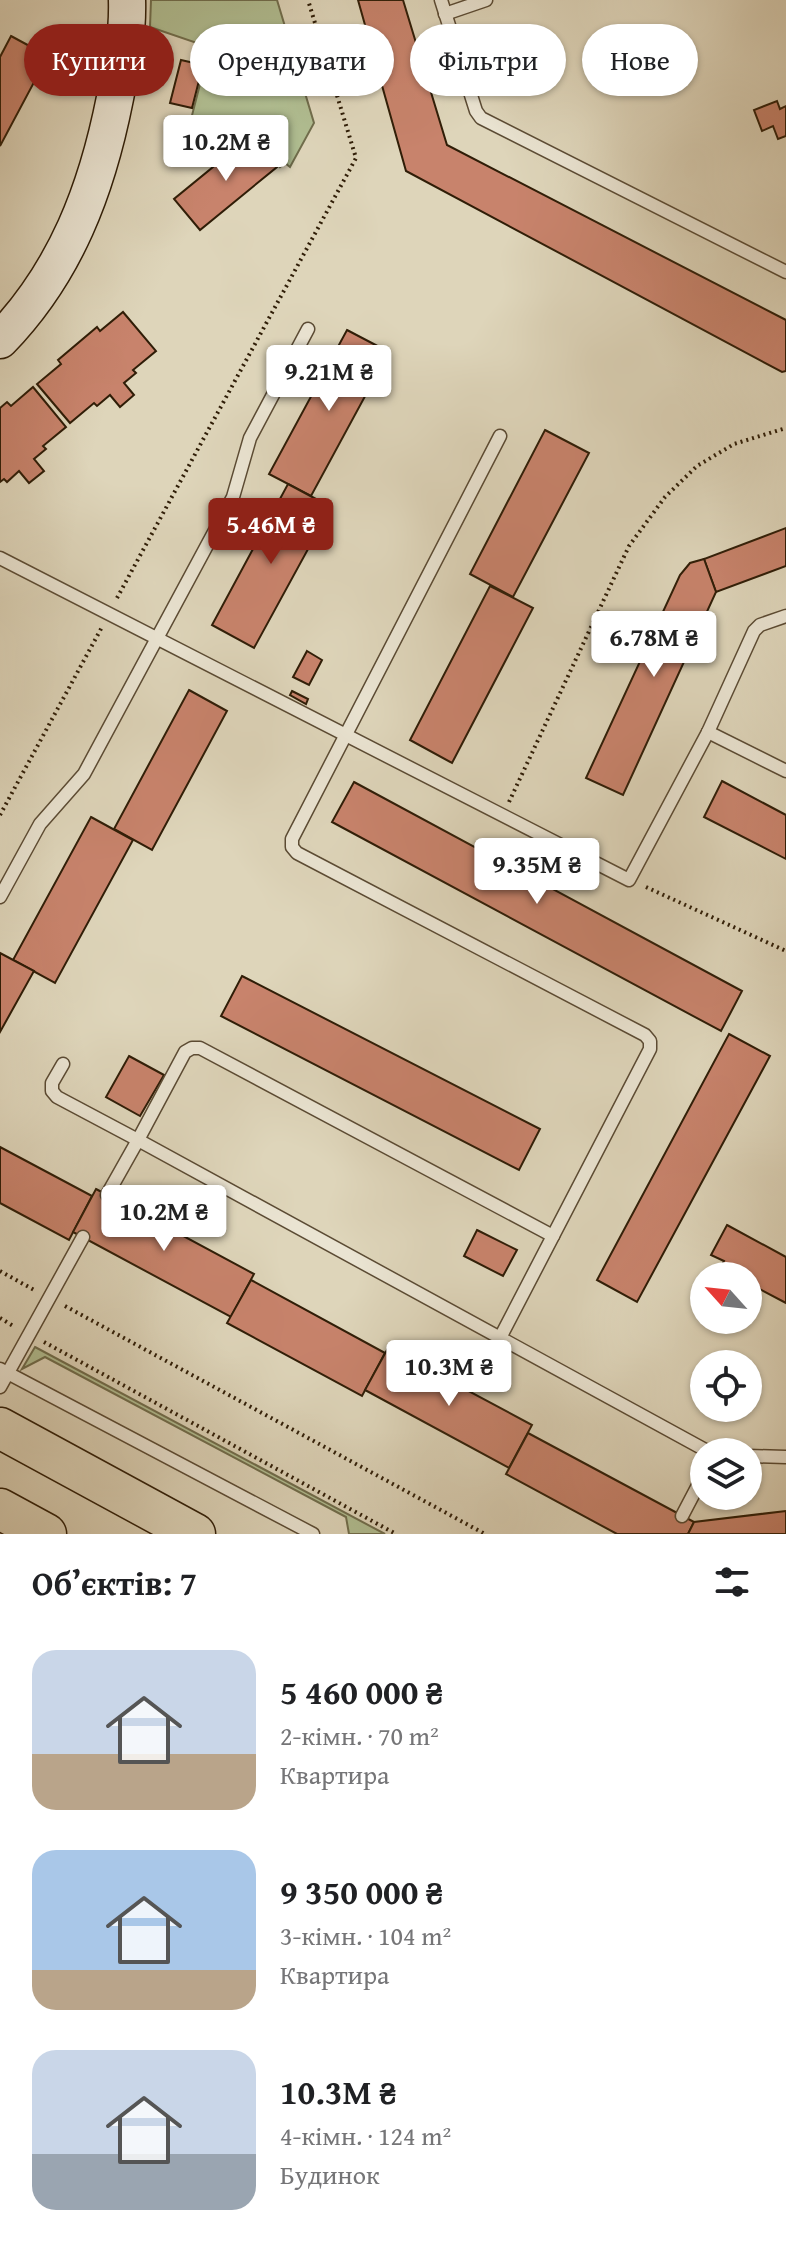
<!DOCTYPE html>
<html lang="uk">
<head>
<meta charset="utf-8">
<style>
	:root { --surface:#fff; --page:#f6f6f6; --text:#202124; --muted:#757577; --accent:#8f2418 }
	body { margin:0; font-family:"Gentium Book Plus",serif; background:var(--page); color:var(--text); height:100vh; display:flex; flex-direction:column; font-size:30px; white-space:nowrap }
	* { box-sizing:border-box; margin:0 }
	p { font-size:26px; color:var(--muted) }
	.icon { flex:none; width:44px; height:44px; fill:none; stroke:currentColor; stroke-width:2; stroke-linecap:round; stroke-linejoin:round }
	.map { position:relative; height:1534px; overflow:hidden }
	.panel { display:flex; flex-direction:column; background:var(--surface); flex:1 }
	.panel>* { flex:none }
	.hud { position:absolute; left:24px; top:24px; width:738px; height:72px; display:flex; gap:16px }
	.needle { width:52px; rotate:297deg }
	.buttons { position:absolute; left:690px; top:1262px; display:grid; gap:16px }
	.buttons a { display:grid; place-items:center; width:72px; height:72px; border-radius:50%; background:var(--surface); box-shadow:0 2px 6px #0004; font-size:40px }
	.price { position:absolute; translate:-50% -68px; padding:0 18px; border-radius:8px; background:#fff; color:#222; font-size:26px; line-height:52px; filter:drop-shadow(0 2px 4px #0008) }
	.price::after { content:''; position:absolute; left:50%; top:48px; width:24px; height:18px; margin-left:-12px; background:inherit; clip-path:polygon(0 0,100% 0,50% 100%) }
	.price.active { background:var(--accent); color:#fff }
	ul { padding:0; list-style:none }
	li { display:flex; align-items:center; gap:24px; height:200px; padding:0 32px }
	li span { display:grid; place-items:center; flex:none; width:224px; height:160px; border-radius:24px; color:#555 }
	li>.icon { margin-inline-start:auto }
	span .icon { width:96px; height:96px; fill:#fffc; stroke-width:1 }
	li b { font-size:34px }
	h2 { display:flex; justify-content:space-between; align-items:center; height:96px; padding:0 32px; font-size:34px }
	.tag { padding:0 28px; border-radius:36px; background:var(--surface); box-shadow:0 2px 6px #0004; font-size:28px; line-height:72px }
	.tag.active { background:var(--accent); color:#fff }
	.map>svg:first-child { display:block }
	.green { fill:#b0bd91; stroke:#706d4c; stroke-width:2 }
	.building { fill:#c8836c; stroke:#2f1d07; stroke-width:2 }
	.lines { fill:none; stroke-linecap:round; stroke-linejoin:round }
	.lane-casing { stroke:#5b4b34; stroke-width:15 }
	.secondary-casing { stroke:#2f1d07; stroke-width:39 }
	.primary-casing { stroke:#2f1d07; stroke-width:43 }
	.path { stroke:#2f1d07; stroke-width:4; stroke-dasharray:2 4; stroke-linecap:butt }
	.lane { stroke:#eae4d2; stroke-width:12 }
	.secondary { stroke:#eae4d2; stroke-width:36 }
	.primary { stroke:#ded5ba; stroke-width:40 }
</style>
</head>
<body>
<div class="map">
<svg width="786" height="1534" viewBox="0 0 786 1534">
	<rect width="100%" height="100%" fill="#ded5ba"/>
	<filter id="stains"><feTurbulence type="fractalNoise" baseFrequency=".0025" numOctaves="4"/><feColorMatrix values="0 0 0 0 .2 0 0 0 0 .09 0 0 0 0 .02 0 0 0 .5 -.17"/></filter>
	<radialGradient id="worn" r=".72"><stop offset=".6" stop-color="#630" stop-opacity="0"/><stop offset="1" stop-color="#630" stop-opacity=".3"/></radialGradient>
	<g class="green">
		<path d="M151,0h126l37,123 -24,44 -5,-4 -5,4 -33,-41 -29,23 -30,-18 19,-74 -7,-13 -50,-17z"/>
		<path d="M35,1347l350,187h-36l-3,-17 -301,-160 -23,12z"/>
	</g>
	<g class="building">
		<path d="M358,0h45l44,145 339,175v51l-4,1 -376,-201z"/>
		<path d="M11,36l37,20 -48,90v-89z"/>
		<path d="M181,60l22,5 -11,43 -22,-5z"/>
		<path d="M777,101l3,8 6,-3v30l-8,3 -5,-13 -11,5 -8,-21z"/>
		<path d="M251,136l26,31 -77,63 -26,-31z"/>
		<path d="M123,312l33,39 -23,19 3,3 -12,10 10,12 -14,12 -10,-12 -13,11 -3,-3 -24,20 -33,-39 24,-20 -3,-4 39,-33 3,4z"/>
		<path d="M347,330l42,22 -78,144 -42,-22z"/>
		<path d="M33,387l33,40 -23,19 3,3 -12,10 10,12 -15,12 -10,-12 -12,11 -3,-3 -4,3v-74l7,-6 4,4z"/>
		<path d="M545,430l44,23 -76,144 -43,-23z"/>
		<path d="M288,484l43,23 -77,141 -42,-23z"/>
		<path d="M786,528v38l-70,26 -12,-33z"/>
		<path d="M704,559l12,33 -93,203 -37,-17 94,-203 10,-12z"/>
		<path d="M490,586l43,22 -81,155 -42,-23z"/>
		<path d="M307,651l15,9 -13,25 -16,-8z"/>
		<path d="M189,690l38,21 -75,139 -38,-21z"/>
		<path d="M292,691l16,8 -2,5 -16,-9z"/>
		<path d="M722,781l64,34v44l-82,-42z"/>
		<path d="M354,782l388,209 -21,40 -389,-209z"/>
		<path d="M91,817l42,23 -78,143 -42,-23z"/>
		<path d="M0,953l34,18 -34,61z"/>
		<path d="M242,976l298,153 -21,41 -298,-154z"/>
		<path d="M729,1034l41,22 -133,246 -40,-22z"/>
		<path d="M129,1056l35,19 -24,41 -34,-19z"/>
		<path d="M0,1147l92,49 -23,44 -69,-37z"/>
		<path d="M96,1189l158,85 -23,43 -158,-85z"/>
		<path d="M727,1225l59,32v46l-38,-20v-7h-13l-15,-8 4,-7 -13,-6z"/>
		<path d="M477,1230l40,20 -14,26 -39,-20z"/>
		<path d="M251,1280l134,73 -23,43 -135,-73z"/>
		<path d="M388,1348l144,77 -23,43 -144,-78z"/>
		<path d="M528,1433l166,89 -6,12h-71l-111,-60z"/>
		<path d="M786,1511v23h-98l6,-12z"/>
	</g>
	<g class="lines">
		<defs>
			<g id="lane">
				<path d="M441,0l35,111 5,7 305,154"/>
				<path d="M445,14l41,-14"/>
				<path d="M0,558l629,322 79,-148 46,-101 6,-6 26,-9"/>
				<path d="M708,732l78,39"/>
				<path d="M0,897l40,-73 44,-50 149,-277 17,-59 58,-109"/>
				<path d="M63,1064l-11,19v8l5,6 81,43 47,-88 7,-4h8l353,188"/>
				<path d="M107,1195l31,-55 571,312"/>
				<path d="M500,1338l150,-289v-8l-5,-6 -348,-182 -5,-6v-8l208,-403"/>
				<path d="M0,1369l313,165"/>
				<path d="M0,1387l83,-150"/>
				<path d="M748,1456l38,1"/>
				<path d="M682,1516l22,-42"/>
			</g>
			<path id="secondary" d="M0,340c66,-68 97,-151 115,-242 7,-34 13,-64 12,-98"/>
			<g id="primary">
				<path d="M0,1428l195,106"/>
				<path d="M0,1509l46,25"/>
			</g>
		</defs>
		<use href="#lane" class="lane-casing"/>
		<use href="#secondary" class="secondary-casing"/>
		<use href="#primary" class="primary-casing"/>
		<g class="path">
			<path d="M117,598l239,-440 -48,-158"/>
			<path d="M509,802l120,-256 36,-49 32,-31 37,-22 52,-16"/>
			<path d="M0,815l102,-188"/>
			<path d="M646,887l140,64"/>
			<path d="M0,1271l36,20"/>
			<path d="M65,1306l420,228"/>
			<path d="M0,1318l15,9"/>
			<path d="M44,1342l352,192"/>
		</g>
		<use href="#lane" class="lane"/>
		<use href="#secondary" class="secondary"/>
		<use href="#primary" class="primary"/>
	</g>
	<rect width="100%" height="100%" filter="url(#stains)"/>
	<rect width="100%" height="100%" fill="url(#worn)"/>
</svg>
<div class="buttons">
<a><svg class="needle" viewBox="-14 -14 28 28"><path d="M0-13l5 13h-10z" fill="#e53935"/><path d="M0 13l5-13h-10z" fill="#757577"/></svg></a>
<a><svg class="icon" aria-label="locate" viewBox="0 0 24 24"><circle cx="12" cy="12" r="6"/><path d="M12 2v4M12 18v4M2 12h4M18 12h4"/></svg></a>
<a><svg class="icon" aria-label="layers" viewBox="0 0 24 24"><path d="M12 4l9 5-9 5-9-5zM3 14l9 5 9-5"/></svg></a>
</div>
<b class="price" style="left:226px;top:183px">10.2M ₴</b>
<b class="price" style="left:329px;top:413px">9.21M ₴</b>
<b class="price active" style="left:271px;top:566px">5.46M ₴</b>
<b class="price" style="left:654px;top:679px">6.78M ₴</b>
<b class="price" style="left:537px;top:906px">9.35M ₴</b>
<b class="price" style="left:164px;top:1253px">10.2M ₴</b>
<b class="price" style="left:449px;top:1408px">10.3M ₴</b>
<div class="hud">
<a class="tag active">Купити</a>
<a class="tag">Орендувати</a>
<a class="tag">Фільтри</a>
<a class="tag">Нове</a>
</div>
</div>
<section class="panel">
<h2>Об’єктів: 7<svg class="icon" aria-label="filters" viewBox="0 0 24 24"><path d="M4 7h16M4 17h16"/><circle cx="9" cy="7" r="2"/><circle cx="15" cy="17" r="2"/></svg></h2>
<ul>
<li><span style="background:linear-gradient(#c9d6e8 65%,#b9a48a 0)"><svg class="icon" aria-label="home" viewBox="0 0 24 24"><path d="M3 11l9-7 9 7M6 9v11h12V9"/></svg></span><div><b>5 460 000 ₴</b><p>2-кімн. · 70 m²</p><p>Квартира</p></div></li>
<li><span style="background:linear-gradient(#a9c7e8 75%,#b9a48a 0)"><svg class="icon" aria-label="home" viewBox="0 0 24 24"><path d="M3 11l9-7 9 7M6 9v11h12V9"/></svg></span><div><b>9 350 000 ₴</b><p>3-кімн. · 104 m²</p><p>Квартира</p></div></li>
<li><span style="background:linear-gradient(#c9d6e8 65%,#9aa5b1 0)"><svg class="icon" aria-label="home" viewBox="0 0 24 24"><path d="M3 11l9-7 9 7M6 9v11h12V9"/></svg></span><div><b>10.3M ₴</b><p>4-кімн. · 124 m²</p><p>Будинок</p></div></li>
</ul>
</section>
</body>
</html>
